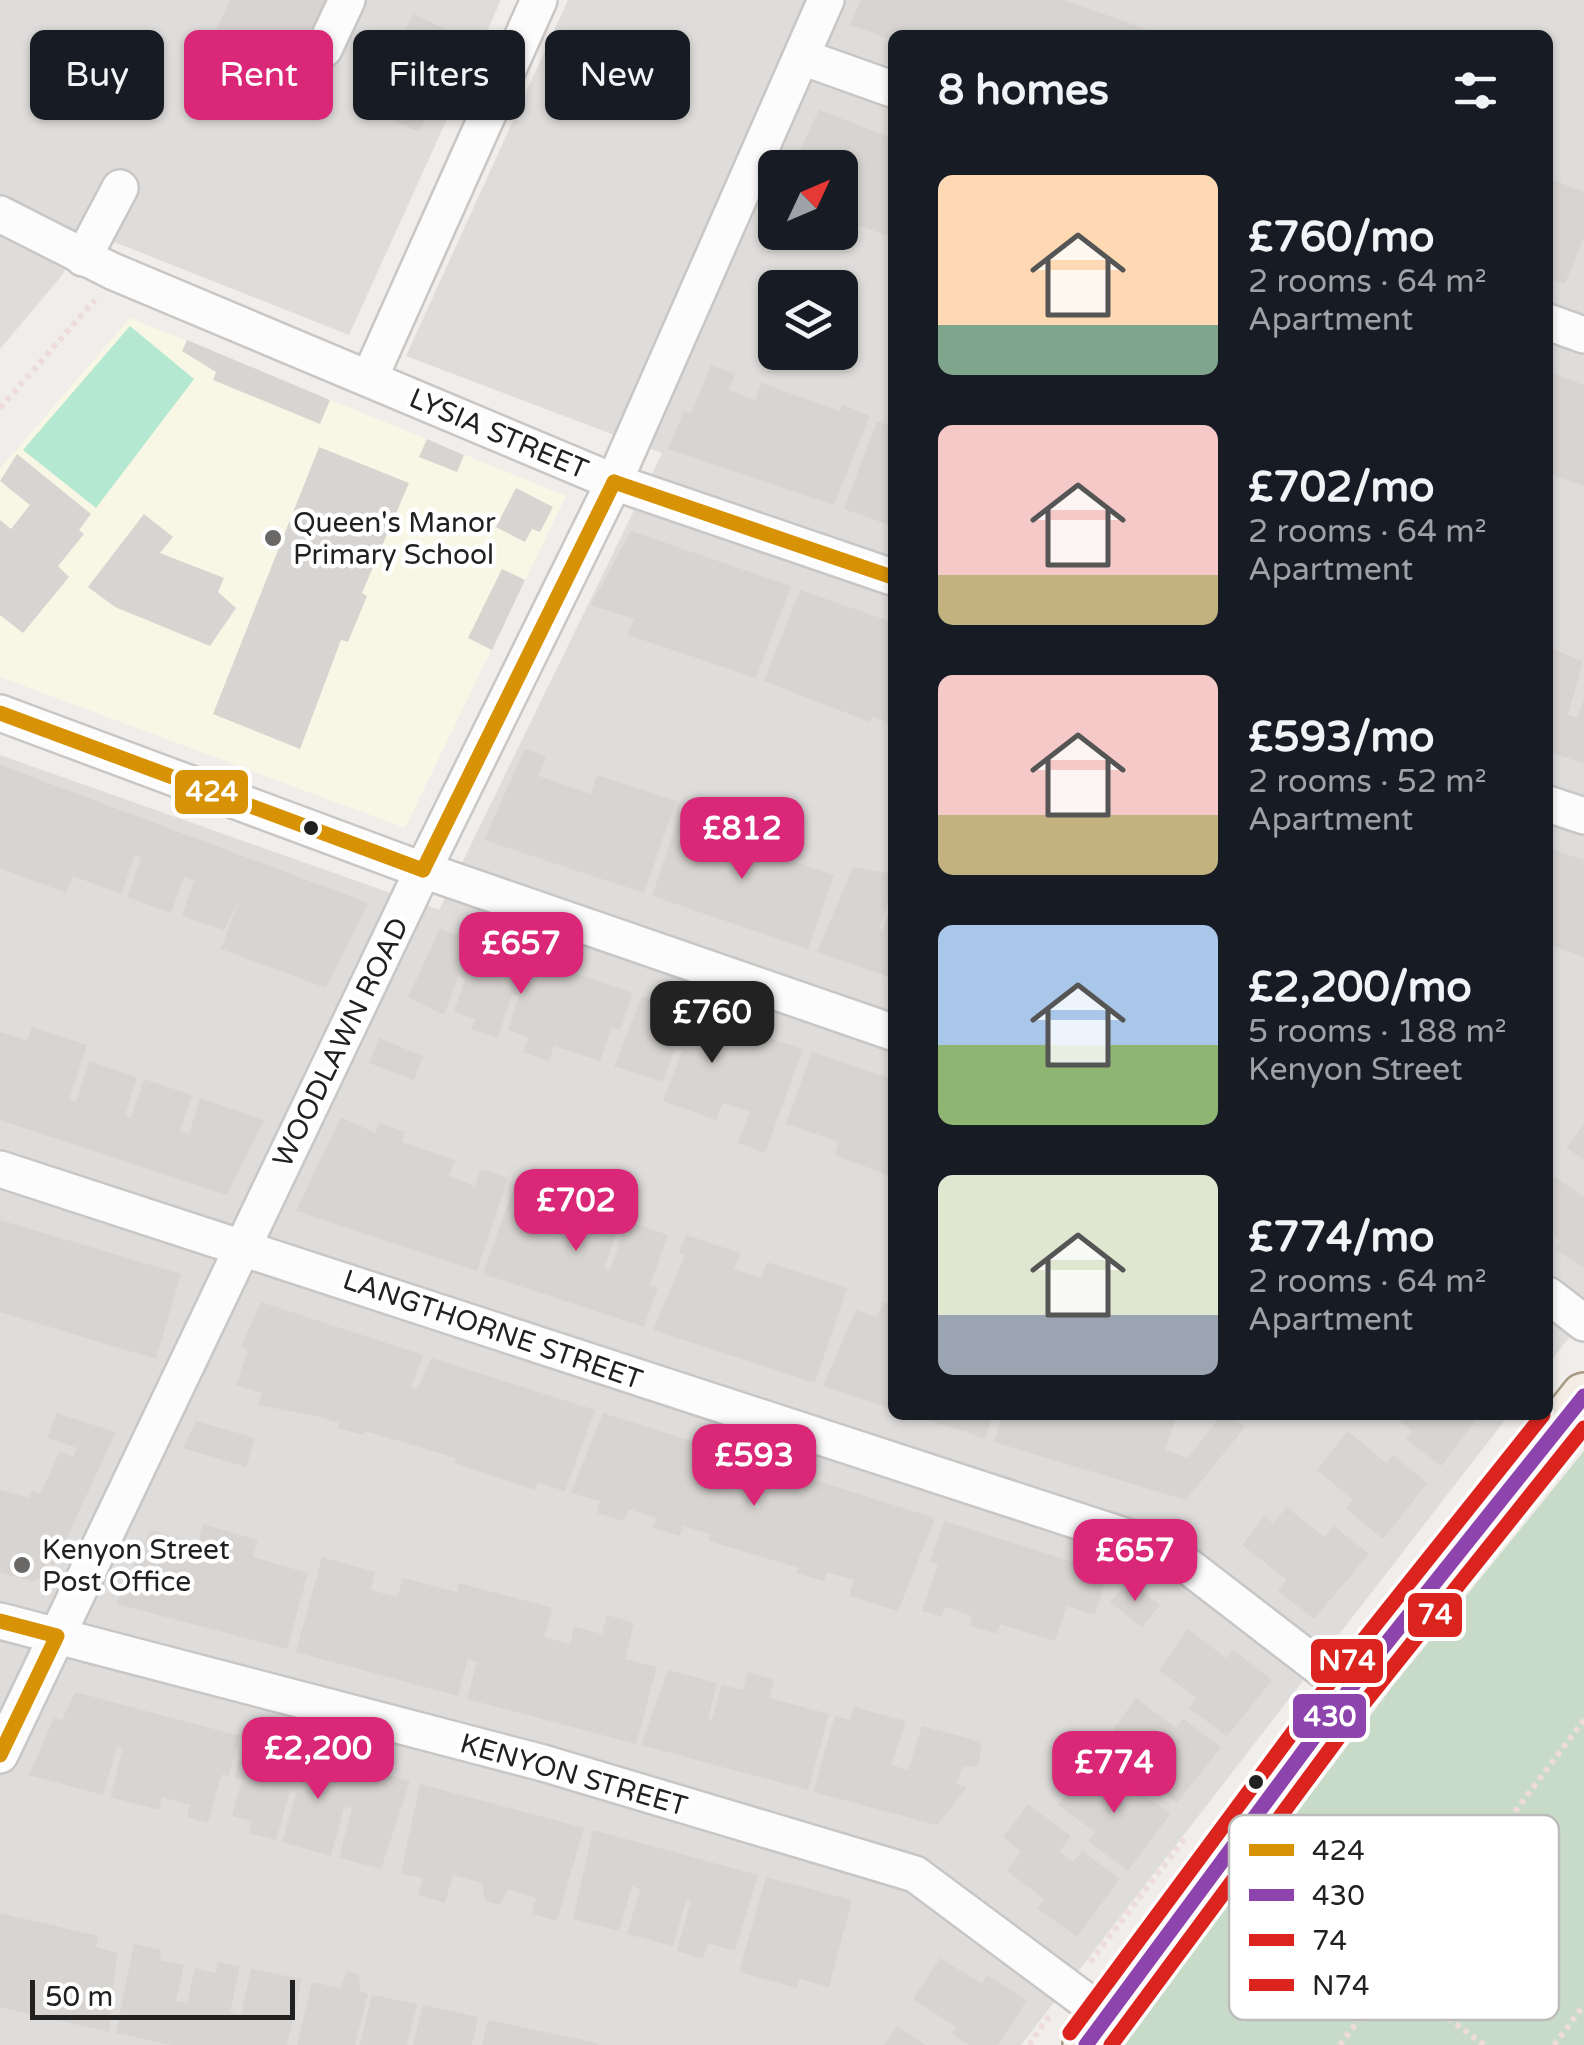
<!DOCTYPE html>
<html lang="en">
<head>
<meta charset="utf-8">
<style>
	:root { --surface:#171b24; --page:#20242c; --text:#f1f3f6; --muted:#9ea1a6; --accent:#db2777 }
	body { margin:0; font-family:"Varela Round",sans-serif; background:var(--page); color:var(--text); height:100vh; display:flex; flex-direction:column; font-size:38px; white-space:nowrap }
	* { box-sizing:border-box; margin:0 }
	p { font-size:32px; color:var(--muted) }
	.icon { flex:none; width:55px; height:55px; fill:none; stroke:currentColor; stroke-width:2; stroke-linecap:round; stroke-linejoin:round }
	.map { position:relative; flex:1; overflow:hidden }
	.panel { position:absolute; left:888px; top:30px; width:665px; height:1390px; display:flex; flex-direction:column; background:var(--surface); border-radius:15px; box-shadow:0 2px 8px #0004 }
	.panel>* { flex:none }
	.top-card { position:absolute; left:30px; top:30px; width:708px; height:90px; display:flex; gap:20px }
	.needle { width:65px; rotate:46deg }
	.tools { position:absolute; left:758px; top:150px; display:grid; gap:20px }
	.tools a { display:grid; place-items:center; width:100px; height:100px; border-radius:15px; background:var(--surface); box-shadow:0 2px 8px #0004; font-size:50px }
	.scale { position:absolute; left:30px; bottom:25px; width:265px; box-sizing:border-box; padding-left:10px; border:5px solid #212121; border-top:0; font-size:28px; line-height:35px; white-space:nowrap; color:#212121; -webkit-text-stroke:8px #fff; paint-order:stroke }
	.price { position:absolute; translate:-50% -85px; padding:0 22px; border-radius:20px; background:var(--accent); color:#fff; font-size:32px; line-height:65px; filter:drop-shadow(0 2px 5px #0008) }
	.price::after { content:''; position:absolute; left:50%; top:60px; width:30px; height:22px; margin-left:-15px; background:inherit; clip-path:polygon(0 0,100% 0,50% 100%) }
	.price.current { background:#222; color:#fff }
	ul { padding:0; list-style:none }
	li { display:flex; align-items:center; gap:30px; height:250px; padding:0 50px }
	li span { display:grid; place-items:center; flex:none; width:280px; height:200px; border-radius:15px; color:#555 }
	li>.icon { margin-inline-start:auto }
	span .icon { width:120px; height:120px; fill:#fffc; stroke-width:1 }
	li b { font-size:42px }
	h2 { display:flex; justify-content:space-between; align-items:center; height:120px; padding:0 50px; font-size:42px }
	.tag { padding:0 35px; border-radius:15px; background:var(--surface); box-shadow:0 2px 8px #0004; font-size:35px; line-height:90px }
	.tag.current { background:var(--accent); color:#fff }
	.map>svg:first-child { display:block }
	.residential { fill:#dfdddb; fill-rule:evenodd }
	.education { fill:#f8f7e6 }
	.cemetery { fill:#c8dbc8 }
	.pitch { fill:#b5e8d1 }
	.building { fill:#d7d4d1 }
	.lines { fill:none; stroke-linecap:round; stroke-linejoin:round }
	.minor-casing { stroke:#c8c7c6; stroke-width:40 }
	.major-casing { stroke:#a79a85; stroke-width:50 }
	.path { stroke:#eddcda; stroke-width:6; stroke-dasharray:5 5; stroke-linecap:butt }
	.minor { stroke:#fdfcfc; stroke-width:35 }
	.major { stroke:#f3ede6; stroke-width:45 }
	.bus-1-casing { stroke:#fff; stroke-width:22 }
	.bus-2-casing { stroke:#fff; stroke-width:22 }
	.bus-3-casing { stroke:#fff; stroke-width:22 }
	.bus-4-casing { stroke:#fff; stroke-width:22 }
	.bus-1 { stroke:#d79205; stroke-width:15 }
	.bus-2 { stroke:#8e44ad; stroke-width:15 }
	.bus-3 { stroke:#dc241f; stroke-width:15 }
	.bus-4 { stroke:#dc241f; stroke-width:15 }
	.poi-dot { fill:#696867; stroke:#fff; stroke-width:4 }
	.bus-dot { fill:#212121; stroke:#fff; stroke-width:4 }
	.labels { text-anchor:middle; stroke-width:9; stroke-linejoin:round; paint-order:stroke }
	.street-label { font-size:28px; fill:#212121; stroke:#fff }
	.poi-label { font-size:28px; fill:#212121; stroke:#fff; text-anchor:start }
	.key { fill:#fff; stroke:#bcbcbc; stroke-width:2.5 }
	.key-label { font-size:28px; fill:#212121 }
	.line-badge { stroke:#fff; stroke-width:4 }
	.badge-label { font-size:28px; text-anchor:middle; font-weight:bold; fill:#fff }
</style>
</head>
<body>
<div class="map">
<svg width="1584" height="2045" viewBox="0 0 1584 2045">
	<rect width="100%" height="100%" fill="#f0edea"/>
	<g class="residential">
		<path d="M0,0h501l-152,335 -265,-105 -21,44 -63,75z"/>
		<path d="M568,0h1016v1318l-36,47v-1330h-656v1380h617l-488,630h-1021v-1290l439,155 223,-457 -256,-97zM775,168h65v64h-65zM775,288h65v64h-65z"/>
	</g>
	<path class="education" d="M130,318l436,178 -161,332 -405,-151v-208z"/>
	<path class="cemetery" d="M1584,1451v594h-463l271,-358z"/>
	<path class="pitch" d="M130,326l64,53 -98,129 -73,-58z"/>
	<g class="building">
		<path d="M230,0h104l-16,37 -20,-7 -20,43 -68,-29z"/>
		<path d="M861,0h202l98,34 -269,1v5l-42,-15z"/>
		<path d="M413,14l50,23 -44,95 -50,-23z"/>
		<path d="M819,110l73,28v99l-52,-18v-51h-35l5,-12 -11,-4z"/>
		<path d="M1548,178l36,14v45l-19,47 -17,-6z"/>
		<path d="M187,340l143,60 -10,24 -107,-44 3,-8 -34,-21z"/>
		<path d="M711,365l24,9 -6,16 26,10 6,-17 79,28 2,-7 28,12 -36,89 -166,-56 16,-38 7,2z"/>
		<path d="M1548,372l36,13v101l-36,-13z"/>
		<path d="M877,421l15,6v99l-48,-17z"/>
		<path d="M427,439l37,16 -7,17 -38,-15z"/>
		<path d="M319,447l90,36 -47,110 5,3 -19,46 -7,-2 -41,109 -87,-35z"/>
		<path d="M17,454l74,60 -12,16 5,4 -26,32 11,11 -46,56 -23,-18v-95l11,9 19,-24 -30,-24z"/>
		<path d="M516,488l37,19 -13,25 -8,-3 -7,13 -29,-15z"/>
		<path d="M144,514l29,23 -13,16 64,25 -6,14 18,16 -26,38 -95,-39 -27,-20z"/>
		<path d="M631,531l160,55 -35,92 -128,-43 6,-16 -43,-14z"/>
		<path d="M502,569l23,11 -33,70 -24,-12z"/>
		<path d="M800,590l92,32v101l-20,-6 -2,5 -106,-41z"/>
		<path d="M1548,647l35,14 -15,54 9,3 7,-19v65l-36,-13z"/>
		<path d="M525,749l21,7 -7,20 52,18 6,-19 79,26 -32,92 -160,-53z"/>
		<path d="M0,765l368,138 -42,85 -105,-39 19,-52 -16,33 -42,-14 12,-36 -10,-3 -13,36 -44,-16 14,-39 -6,-3 -14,39 -48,-18 -7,17 -66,-25z"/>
		<path d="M711,807l27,9 -9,24 105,35 -26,74 -156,-53 25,-74 26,9z"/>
		<path d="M1548,848l36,12v97l-36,-13z"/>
		<path d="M853,867l39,7v15l-13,39 4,2 9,-24v72l-75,-26z"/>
		<path d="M440,929l193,64 -13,37 -8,-3 -12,34 -46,-15 -5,15 -26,-9 5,-15 -20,-7 11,-34 -7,-2 -14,44 -27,-9 4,-10 -21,-7 11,-33 -7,-3 -14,39 -36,-18z"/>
		<path d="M642,996l161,53 -38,104 -27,-10 12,-31 -27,-9 -7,17 -53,-19 19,-50 -7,-3 -12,34 -49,-16z"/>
		<path d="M32,1027l55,18 -18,55 7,2 13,-41 48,16 -12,39 6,2 13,-39 48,16 -12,36 9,3 11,-36 64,22 -37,75 -227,-75v-88l27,8z"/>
		<path d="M379,1038l44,18 -9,24 -45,-17z"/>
		<path d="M812,1052l80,27v98l-57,-22 4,-13 -53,-18z"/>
		<path d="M341,1117l34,16 4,-10 26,9 -3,10 53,18 -6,16 26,10 6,-17 27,9 -31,93 -181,-60z"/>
		<path d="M1584,1124v36l-17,-12z"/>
		<path d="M1549,1173l35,24v71l-28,-19 5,-8 -13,-9z"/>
		<path d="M517,1178l78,32 5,-13 18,7 -4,12 8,3 -18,49 6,2 17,-49 41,14 -18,50 8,2 -14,40 -161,-53z"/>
		<path d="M0,1220l181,54 -25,85 -156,-47z"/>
		<path d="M686,1235l54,18 -6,16 27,9 6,-16 80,26 -32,95 -162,-53 32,-75 -6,-2z"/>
		<path d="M261,1302l162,53 -12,32 6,2 15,-31 163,52 -30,81 -27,-8 -3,7 -81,-27 2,-5 -91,-27 -1,4 -27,-7 2,-5 -27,-8 -55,-10 5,-12 -26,-8 12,-35 -7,-3z"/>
		<path d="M883,1302l9,4v103l-69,-23 33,-76 21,7z"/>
		<path d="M56,1413l60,19 -62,133 -7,-3 -7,16 -8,3 -32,-8v-83l30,8 1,-7 9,3 20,-43 13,6 4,-9 -29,-10z"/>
		<path d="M603,1413l161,51 -14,42 5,2 4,1 14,-42 162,51 -37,93 -49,-15 5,-16 -27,-8 -3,9 -27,-8 2,-5 -90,-27 2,-7 -28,-8 -3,10 -28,-8 4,-10 -28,-9 -4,12 -27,-8 3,-12 -29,-8z"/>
		<path d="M914,1415h79l-8,24z"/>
		<path d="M1003,1415h174l-12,35 23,8 33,-43h8l16,12 -59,73 -192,-58z"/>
		<path d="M1392,1415h88l-39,51 -35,-27 6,-8z"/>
		<path d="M196,1421l59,17 -9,29 -63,-19z"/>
		<path d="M1348,1431l38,32 7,-8 34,28 -44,56 -37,-30 7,-9 -36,-30z"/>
		<path d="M1287,1507l37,30 10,-11 35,28 -55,65 -36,-28 9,-11 -45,-35 22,-29 9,7z"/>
		<path d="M944,1521l164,52 -13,42 -28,-9 -12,35 -55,-17 -3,10 -27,-8 2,-10 -27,-9 -3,10 -20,-6 16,-47 -8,-3z"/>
		<path d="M203,1524l55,16 -5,17 55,16 -21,76 -171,-45 34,-74 48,13z"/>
		<path d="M322,1557l53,15 -4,18 26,7 6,-19 54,14 2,-9 94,25 -9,29 26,7 4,-17 28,7 5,-19 27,8 -9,36 32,8 -21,77 -169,-45 10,-37 -9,-3 -10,37 -162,-44z"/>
		<path d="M1130,1581l30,24 -18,22 -32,-25z"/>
		<path d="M1188,1629l38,29 7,-8 39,30 -45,56 -38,-28 8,-10 -38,-28z"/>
		<path d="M668,1670l49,13 -9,36 4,1 10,-35 21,5 5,-18 26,8 -5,18 60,16 -21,76 -167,-45z"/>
		<path d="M75,1692l165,44 -12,41 -6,-3 -14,49 -21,-6 3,-12 -28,-8 -3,13 -49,-13 13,-49 -6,-1 -14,48 -74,-20 25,-57 8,2z"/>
		<path d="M1136,1698l40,30 7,-9 38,28 -44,56 -37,-28 7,-9 -39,-29z"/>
		<path d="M854,1707l52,14 -15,44 17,5 14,-44 56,15 4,6 -5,19 -14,1 -7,17 11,3 -30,38 -124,-33 22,-76 15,4z"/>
		<path d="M246,1737l164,44 -29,88 -42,-11 13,-50 -8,-1 -13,49 -49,-14 14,-49 -6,-2 -14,49 -27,-7 3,-12 -20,-5 10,-36 -7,-2z"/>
		<path d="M1088,1765l37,29 7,-10 38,30 -42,57 -40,-30 7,-9 -37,-27z"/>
		<path d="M420,1784l164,44 -27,93 -25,-7 4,-16 -28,-9 -8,16 -15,-4 -3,-18 -29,-8 -8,28 -27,-8 5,-17 -22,-5z"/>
		<path d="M1028,1804l43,32 -12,16 14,10 9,-11 38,28 -43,58 -40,-29 7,-9 -37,-28 14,-19 -18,-15z"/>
		<path d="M593,1830l165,45 -23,76 -27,-8 -5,16 -26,-8 14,-50 -5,-1 -13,46 -46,-12 13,-45 -8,-3 -13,45 -46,-12z"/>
		<path d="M766,1877l86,23 -23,87 -30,-8 -2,9 -58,-16z"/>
		<path d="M0,1913l98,23 -2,11 21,6 -8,79 -109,-25z"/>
		<path d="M134,1944l27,6 -1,10 24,5 -8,36 11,2 8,-35 21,5 2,-11 22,4 -10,46 11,3 10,-46 51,10 -15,66h-116l-55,-12z"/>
		<path d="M940,1958l42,26 5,-9 40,25 -29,45h-29l-17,-11 4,-7 -43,-28z"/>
		<path d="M348,1971l11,3 1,17 8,3 -13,51h-58l15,-63 28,6z"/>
		<path d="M372,1995l45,9 -10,41h-47z"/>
		<path d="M423,2005l55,12 -6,28h-59z"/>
		<path d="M488,2020l110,23v2h-116z"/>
		<path d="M897,2026l29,19h-42z"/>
	</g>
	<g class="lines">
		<defs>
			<g id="minor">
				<path d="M324,49l23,-49"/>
				<path d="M802,57l90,32"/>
				<path d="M0,214l112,57 502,211 278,95"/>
				<path d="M83,258l37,-70"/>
				<path d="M1548,322l36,13"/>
				<path d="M370,377l169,-377"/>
				<path d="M0,713l403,150 489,169"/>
				<path d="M1548,804l36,12"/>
				<path d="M0,1169l1167,381 182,140"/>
				<path d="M1548,1295l36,28"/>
				<path d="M0,1621l543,142 372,111 191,142"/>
				<path d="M0,1755l423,-885 191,-388 212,-482"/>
			</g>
			<path id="major" d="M1086,2045l263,-355 235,-294"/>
		</defs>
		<use href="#minor" class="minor-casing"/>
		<use href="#major" class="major-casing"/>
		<g class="path">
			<path d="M0,408l95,-108"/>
			<path d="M1090,1962l96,-125"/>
			<path d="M1029,2045l20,-29"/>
			<path d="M1340,2045l52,-70"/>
			<path d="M1484,2045l-92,-70 192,-255"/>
			<path d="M1554,2045l30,-40"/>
		</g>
		<use href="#minor" class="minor"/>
		<use href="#major" class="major"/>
		<defs>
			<g id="bus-1">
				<path d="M614,482l278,95"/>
				<path d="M0,713l423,157"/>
				<path d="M423,870l191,-388"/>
				<path d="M0,1621l57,15 -57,119"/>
			</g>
			<path id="bus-2" d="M1086,2045l263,-355 235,-294"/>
			<path id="bus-3" d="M1111,2045l254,-343 219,-274"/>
			<path id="bus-4" d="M1070,2033l263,-355 210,-263"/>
		</defs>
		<use href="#bus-1" class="bus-1-casing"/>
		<use href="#bus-2" class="bus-2-casing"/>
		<use href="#bus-3" class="bus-3-casing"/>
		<use href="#bus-4" class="bus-4-casing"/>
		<use href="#bus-1" class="bus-1"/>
		<use href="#bus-2" class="bus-2"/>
		<use href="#bus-3" class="bus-3"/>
		<use href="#bus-4" class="bus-4"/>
	</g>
	<g class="poi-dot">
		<circle cx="273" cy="538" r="10"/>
		<circle cx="22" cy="1565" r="10"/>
	</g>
	<g class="bus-dot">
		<circle cx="311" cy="828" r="9"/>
		<circle cx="1256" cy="1782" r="9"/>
	</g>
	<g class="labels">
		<g class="street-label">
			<text transform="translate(499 433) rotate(23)" y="10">LYSIA STREET</text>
			<text transform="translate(340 1042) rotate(-64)" y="10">WOODLAWN ROAD</text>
			<text transform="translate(493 1329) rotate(19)" y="10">LANGTHORNE STREET</text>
			<text transform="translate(574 1774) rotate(16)" y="10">KENYON STREET</text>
		</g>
		<g class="poi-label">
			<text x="293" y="532">Queen's Manor<tspan x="293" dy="32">Primary School</tspan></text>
			<text x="42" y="1559">Kenyon Street<tspan x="42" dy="32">Post Office</tspan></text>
		</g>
	</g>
	<rect x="1229" y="1815" width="330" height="205" rx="15" class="key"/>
	<rect x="1249" y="1844" width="45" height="12" fill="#d79205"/>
	<rect x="1249" y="1889" width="45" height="12" fill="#8e44ad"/>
	<rect x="1249" y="1934" width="45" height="12" fill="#dc241f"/>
	<rect x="1249" y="1979" width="45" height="12" fill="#dc241f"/>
	<g class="key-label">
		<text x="1312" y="1860">424</text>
		<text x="1312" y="1905">430</text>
		<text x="1312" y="1950">74</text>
		<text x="1312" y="1995">N74</text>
	</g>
	<g class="line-badge">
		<rect x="173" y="768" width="77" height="48" rx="10" fill="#d79205"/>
		<rect x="1406" y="1591" width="58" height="48" rx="10" fill="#dc241f"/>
		<rect x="1309" y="1637" width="76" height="48" rx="10" fill="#dc241f"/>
		<rect x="1291" y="1692" width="77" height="48" rx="10" fill="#8e44ad"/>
	</g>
	<g class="badge-label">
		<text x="212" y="801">424</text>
		<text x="1435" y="1624">74</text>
		<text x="1347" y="1670">N74</text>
		<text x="1330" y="1726">430</text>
	</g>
</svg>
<div class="tools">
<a><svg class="needle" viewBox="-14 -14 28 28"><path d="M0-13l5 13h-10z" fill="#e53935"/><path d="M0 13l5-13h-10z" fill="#9ea1a6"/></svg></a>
<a><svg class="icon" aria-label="layers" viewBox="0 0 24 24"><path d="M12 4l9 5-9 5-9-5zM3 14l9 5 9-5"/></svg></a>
</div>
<div class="scale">50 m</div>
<b class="price" style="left:742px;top:882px">£812</b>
<b class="price" style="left:521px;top:997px">£657</b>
<b class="price current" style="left:712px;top:1066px">£760</b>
<b class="price" style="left:576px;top:1254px">£702</b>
<b class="price" style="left:754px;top:1509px">£593</b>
<b class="price" style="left:1135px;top:1604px">£657</b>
<b class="price" style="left:318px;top:1802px">£2,200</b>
<b class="price" style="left:1114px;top:1816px">£774</b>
<div class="top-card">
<a class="tag">Buy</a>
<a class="tag current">Rent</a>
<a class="tag">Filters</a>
<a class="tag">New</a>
</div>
<section class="panel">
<h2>8 homes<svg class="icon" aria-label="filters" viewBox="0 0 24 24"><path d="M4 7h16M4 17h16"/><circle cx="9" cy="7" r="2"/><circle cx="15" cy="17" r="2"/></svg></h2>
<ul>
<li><span style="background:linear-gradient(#ffd9b3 75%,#7fa58c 0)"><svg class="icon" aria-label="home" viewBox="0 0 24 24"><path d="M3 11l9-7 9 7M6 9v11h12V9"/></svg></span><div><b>£760/mo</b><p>2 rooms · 64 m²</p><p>Apartment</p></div></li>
<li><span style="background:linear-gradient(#f6c9c9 75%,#c2b280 0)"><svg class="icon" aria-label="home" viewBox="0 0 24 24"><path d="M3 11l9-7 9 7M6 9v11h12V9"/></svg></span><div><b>£702/mo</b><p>2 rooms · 64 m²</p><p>Apartment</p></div></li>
<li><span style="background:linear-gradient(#f6c9c9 70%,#c2b280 0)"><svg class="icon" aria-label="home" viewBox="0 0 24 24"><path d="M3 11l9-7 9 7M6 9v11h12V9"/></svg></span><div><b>£593/mo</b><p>2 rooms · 52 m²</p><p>Apartment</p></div></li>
<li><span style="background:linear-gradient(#a9c7e8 60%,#8fb573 0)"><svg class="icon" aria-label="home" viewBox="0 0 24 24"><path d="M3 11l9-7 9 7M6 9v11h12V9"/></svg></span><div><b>£2,200/mo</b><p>5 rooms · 188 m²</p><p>Kenyon Street</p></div></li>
<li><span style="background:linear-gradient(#dfe7d0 70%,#9aa5b1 0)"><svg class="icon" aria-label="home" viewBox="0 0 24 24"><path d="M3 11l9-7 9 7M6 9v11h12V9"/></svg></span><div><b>£774/mo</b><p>2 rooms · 64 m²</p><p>Apartment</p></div></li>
</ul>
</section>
</div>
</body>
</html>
